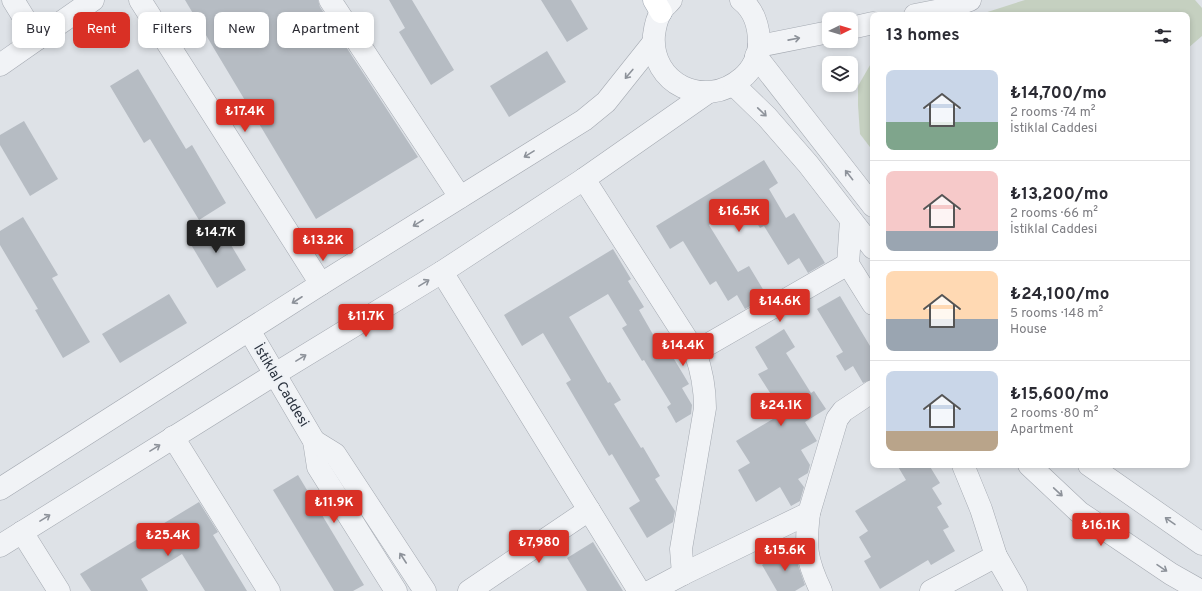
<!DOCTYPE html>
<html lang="en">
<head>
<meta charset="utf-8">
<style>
	:root { --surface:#fff; --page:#f7f7f7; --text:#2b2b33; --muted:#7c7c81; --line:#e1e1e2; --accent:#d93025 }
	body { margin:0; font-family:Overpass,sans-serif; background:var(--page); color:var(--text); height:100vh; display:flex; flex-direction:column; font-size:15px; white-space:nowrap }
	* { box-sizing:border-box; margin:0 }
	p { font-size:13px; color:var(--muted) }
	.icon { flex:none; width:22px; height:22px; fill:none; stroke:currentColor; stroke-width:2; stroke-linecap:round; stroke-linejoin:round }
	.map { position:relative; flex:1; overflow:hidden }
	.details { position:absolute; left:870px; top:12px; width:320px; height:456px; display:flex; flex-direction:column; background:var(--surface); border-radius:8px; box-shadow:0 2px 6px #0003 }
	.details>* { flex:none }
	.banner { position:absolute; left:12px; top:12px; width:380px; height:36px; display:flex; gap:8px }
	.needle { width:26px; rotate:85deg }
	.buttons { position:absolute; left:822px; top:12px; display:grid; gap:8px }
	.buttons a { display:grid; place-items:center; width:36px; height:36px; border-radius:8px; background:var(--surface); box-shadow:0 2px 6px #0003; font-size:20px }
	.price { position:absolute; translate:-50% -34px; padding:0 9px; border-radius:4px; background:var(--accent); color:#fff; font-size:13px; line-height:26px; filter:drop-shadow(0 1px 2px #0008) }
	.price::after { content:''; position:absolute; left:50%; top:24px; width:12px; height:9px; margin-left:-6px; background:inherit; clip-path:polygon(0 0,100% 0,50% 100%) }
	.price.on { background:#222; color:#fff }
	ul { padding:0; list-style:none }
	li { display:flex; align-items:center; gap:12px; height:100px; padding:0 16px }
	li+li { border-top:1px solid var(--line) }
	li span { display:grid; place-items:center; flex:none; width:112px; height:80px; border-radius:8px; color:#555 }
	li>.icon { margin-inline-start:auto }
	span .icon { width:48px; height:48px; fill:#fffc; stroke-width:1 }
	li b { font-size:17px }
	h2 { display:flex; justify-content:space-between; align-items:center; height:48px; padding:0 16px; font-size:17px }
	.tag { padding:0 14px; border-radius:8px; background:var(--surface); box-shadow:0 2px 6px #0003; font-size:14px; line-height:36px }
	.tag.on { background:var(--accent); color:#fff }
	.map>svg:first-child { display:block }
	.green { fill:#c5d0c0 }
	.building { fill:#b6bcc3 }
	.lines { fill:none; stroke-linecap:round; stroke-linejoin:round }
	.minor-casing { stroke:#a4a9b1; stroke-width:23 }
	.major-casing { stroke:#9fa7b2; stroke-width:23 }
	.minor { stroke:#f1f3f6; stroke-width:22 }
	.major { stroke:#fff; stroke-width:22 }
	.oneway { stroke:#8d929a }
	.labels { text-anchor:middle; stroke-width:4; stroke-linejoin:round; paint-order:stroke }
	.street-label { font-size:14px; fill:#29313d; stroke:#eef1f5 }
</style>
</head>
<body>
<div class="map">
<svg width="1202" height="591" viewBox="0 0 1202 591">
	<rect width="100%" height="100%" fill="#dee2e7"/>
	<g class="green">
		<path d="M1025,0h170l7,8v28l-15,13v-34h-209z"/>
		<path d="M873,60v91l-13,-17 -2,-29v-19z"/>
	</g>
	<g class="building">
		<path d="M185,0h133l2,7 98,150 -102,62z"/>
		<path d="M389,0h23l42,70 -23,15 -32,-53 6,-4z"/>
		<path d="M541,0h30l17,29 -21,13z"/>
		<path d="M547,51l19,31 -57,35 -19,-31z"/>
		<path d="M138,69l48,80 6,-4 34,58 -27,17 -49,-81 -6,4 -34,-57z"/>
		<path d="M24,121l34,58 -28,17 -30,-51v-10z"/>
		<path d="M764,160l14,23 -9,6 17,29 8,-5 31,50 -17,10 -9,-15 -11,7 -24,-39 -4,2 -16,-25 -35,22 29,47 11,-6 18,30 -22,13 -8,-14 -9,6 -12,-20 -6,4 -27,-44 -13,8 -14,-23z"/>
		<path d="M23,217l35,58 -6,3 38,64 -27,16 -28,-48 3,-1 -38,-64v-14z"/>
		<path d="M216,220l30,50 -29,18 -30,-50z"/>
		<path d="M613,249l18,30 -3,2 16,26 -5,3 24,42 5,-3 21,35 -7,4 10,17 -1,9 -15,9 -9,-16 4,-3 -27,-44 -2,1 -20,-33 5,-3 -19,-31 -39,23 39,66 2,-1 11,18 -7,4 27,44 2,-1 17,29 -5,3 20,32 -2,11 -26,16 -18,-30 11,-7 -28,-47 -3,2 -43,-73 5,-3 -28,-47 -21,13 -18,-31z"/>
		<path d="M169,294l18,29 -67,40 -18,-29z"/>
		<path d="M840,296l33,55v28l-10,4 -10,-17 -8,5 -9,-15 7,-4 -26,-43z"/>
		<path d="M784,329l11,18 -9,6 25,40 3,-2 12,18 -21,13 12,19 -16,9 9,15 -2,8 -10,6 6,8 -4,14 -9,5 -11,-19 -24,15 -18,-32 12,-7 -14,-22 42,-25 -11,-18 5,-2 -14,-22 10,-5 -13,-22z"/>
		<path d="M897,465h32l11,18 -8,5 10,16 -5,3 12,20 -6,3 12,21 -24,14 -3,-5 -48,29 -16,-28 7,-4 -12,-20 9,-6 -13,-20 51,-31z"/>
		<path d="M298,475l66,110 -11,6h-19l-61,-101z"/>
		<path d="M199,502l19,30 -5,3 34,56h-42l-23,-37 -41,25 7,12h-57l-11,-17z"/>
		<path d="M593,542l30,49h-36l-20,-33z"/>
		<path d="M790,548l6,11 9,26 -10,6h-18l-15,-26z"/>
	</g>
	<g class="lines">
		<defs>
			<g id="minor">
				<path d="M13,0l24,39"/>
				<path d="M140,0l181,284"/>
				<path d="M330,0l130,197"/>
				<path d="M671,0c-3,4 -8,7 -10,12 -4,6 -6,15 -7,23 -4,49 51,75 88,43 10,-8 17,-22 17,-35 0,-16 -5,-33 -18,-43"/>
				<path d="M915,15l31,-6 24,-9"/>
				<path d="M851,28l22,-5"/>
				<path d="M759,46l70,-14"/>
				<path d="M756,56l117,150"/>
				<path d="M0,65l93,-65"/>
				<path d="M734,85l33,32 41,47 65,84"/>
				<path d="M584,179l111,173c7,19 10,36 10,56l-24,141 2,25"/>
				<path d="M851,220l-3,44 25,40"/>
				<path d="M442,272l197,319"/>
				<path d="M249,330l65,111 4,26 78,124"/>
				<path d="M695,352l153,-88"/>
				<path d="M173,437l96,154"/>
				<path d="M314,441l21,13 90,137"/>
				<path d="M963,465l18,44 15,47 20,35"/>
				<path d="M1029,465l50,47 92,62 30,17"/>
				<path d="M1089,465l113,79"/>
				<path d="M0,489l321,-205 263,-164 22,-18 47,-59"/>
				<path d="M809,513c-4,35 -3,46 12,78"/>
				<path d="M22,532l37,59"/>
				<path d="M0,546l275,-172 167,-102 142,-93 123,-86"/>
				<path d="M469,591l120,-81"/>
				<path d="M651,591l32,-17 126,-61 28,-94 6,-8 30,-20"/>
				<path d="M931,591l65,-35"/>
			</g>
			<path id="major" d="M654,0l7,12"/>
		</defs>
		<use href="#minor" class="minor-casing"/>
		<use href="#major" class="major-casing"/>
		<use href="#minor" class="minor"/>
		<use href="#major" class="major"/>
	</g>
	<defs><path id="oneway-shaft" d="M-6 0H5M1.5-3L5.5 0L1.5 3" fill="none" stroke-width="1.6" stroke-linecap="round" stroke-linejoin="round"/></defs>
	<g class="oneway">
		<use href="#oneway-shaft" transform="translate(794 39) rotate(-11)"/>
		<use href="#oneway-shaft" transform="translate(629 74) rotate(130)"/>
		<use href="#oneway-shaft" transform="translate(762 112) rotate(44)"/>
		<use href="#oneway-shaft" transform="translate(529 154) rotate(148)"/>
		<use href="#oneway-shaft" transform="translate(849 175) rotate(-128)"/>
		<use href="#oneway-shaft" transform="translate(418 223) rotate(148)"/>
		<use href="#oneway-shaft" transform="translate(424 283) rotate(-31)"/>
		<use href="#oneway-shaft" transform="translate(297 300) rotate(147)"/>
		<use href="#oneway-shaft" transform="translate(301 358) rotate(-31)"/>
		<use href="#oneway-shaft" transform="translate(155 448) rotate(-32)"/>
		<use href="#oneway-shaft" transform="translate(1058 492) rotate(43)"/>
		<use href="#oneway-shaft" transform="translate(45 518) rotate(-32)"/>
		<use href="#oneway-shaft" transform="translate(1170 521) rotate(-145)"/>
		<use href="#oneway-shaft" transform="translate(403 558) rotate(-123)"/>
		<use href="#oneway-shaft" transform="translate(1162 568) rotate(34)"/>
	</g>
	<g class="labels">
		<g class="street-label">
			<text transform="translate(282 385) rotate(59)" y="5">İstiklal Caddesi</text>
		</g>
	</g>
</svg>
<div class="buttons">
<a><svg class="needle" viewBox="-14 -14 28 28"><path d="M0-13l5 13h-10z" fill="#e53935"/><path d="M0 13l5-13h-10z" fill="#7c7c81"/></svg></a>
<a><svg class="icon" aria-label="layers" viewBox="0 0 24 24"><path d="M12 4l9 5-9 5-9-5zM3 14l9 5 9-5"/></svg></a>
</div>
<b class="price" style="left:245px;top:133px">₺17.4K</b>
<b class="price" style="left:739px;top:233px">₺16.5K</b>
<b class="price on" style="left:216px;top:254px">₺14.7K</b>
<b class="price" style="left:323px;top:262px">₺13.2K</b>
<b class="price" style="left:780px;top:323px">₺14.6K</b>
<b class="price" style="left:366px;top:338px">₺11.7K</b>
<b class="price" style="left:683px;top:367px">₺14.4K</b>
<b class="price" style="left:781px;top:427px">₺24.1K</b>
<b class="price" style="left:334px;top:524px">₺11.9K</b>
<b class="price" style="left:1101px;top:547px">₺16.1K</b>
<b class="price" style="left:168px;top:557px">₺25.4K</b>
<b class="price" style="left:539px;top:564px">₺7,980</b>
<b class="price" style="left:785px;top:572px">₺15.6K</b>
<div class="banner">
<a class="tag">Buy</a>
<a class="tag on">Rent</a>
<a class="tag">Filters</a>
<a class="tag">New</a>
<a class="tag">Apartment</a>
</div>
<section class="details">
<h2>13 homes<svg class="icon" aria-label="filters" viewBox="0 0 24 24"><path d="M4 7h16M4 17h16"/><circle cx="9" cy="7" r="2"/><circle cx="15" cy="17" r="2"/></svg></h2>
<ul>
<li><span style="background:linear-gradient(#c9d6e8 65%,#7fa58c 0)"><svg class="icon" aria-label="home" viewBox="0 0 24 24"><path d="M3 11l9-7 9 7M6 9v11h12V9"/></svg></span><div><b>₺14,700/mo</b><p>2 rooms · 74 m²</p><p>İstiklal Caddesi</p></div></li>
<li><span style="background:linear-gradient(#f6c9c9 75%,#9aa5b1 0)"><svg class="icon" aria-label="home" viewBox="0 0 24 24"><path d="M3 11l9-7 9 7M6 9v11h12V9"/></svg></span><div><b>₺13,200/mo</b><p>2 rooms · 66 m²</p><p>İstiklal Caddesi</p></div></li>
<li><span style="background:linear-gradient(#ffd9b3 60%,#9aa5b1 0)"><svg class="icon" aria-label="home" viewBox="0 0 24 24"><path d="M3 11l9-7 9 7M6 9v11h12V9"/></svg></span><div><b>₺24,100/mo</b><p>5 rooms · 148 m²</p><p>House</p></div></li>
<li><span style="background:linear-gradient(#c9d6e8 75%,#b9a48a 0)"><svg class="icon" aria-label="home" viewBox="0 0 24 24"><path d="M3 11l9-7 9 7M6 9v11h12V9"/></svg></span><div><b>₺15,600/mo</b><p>2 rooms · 80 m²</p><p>Apartment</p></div></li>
</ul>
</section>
</div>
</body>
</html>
